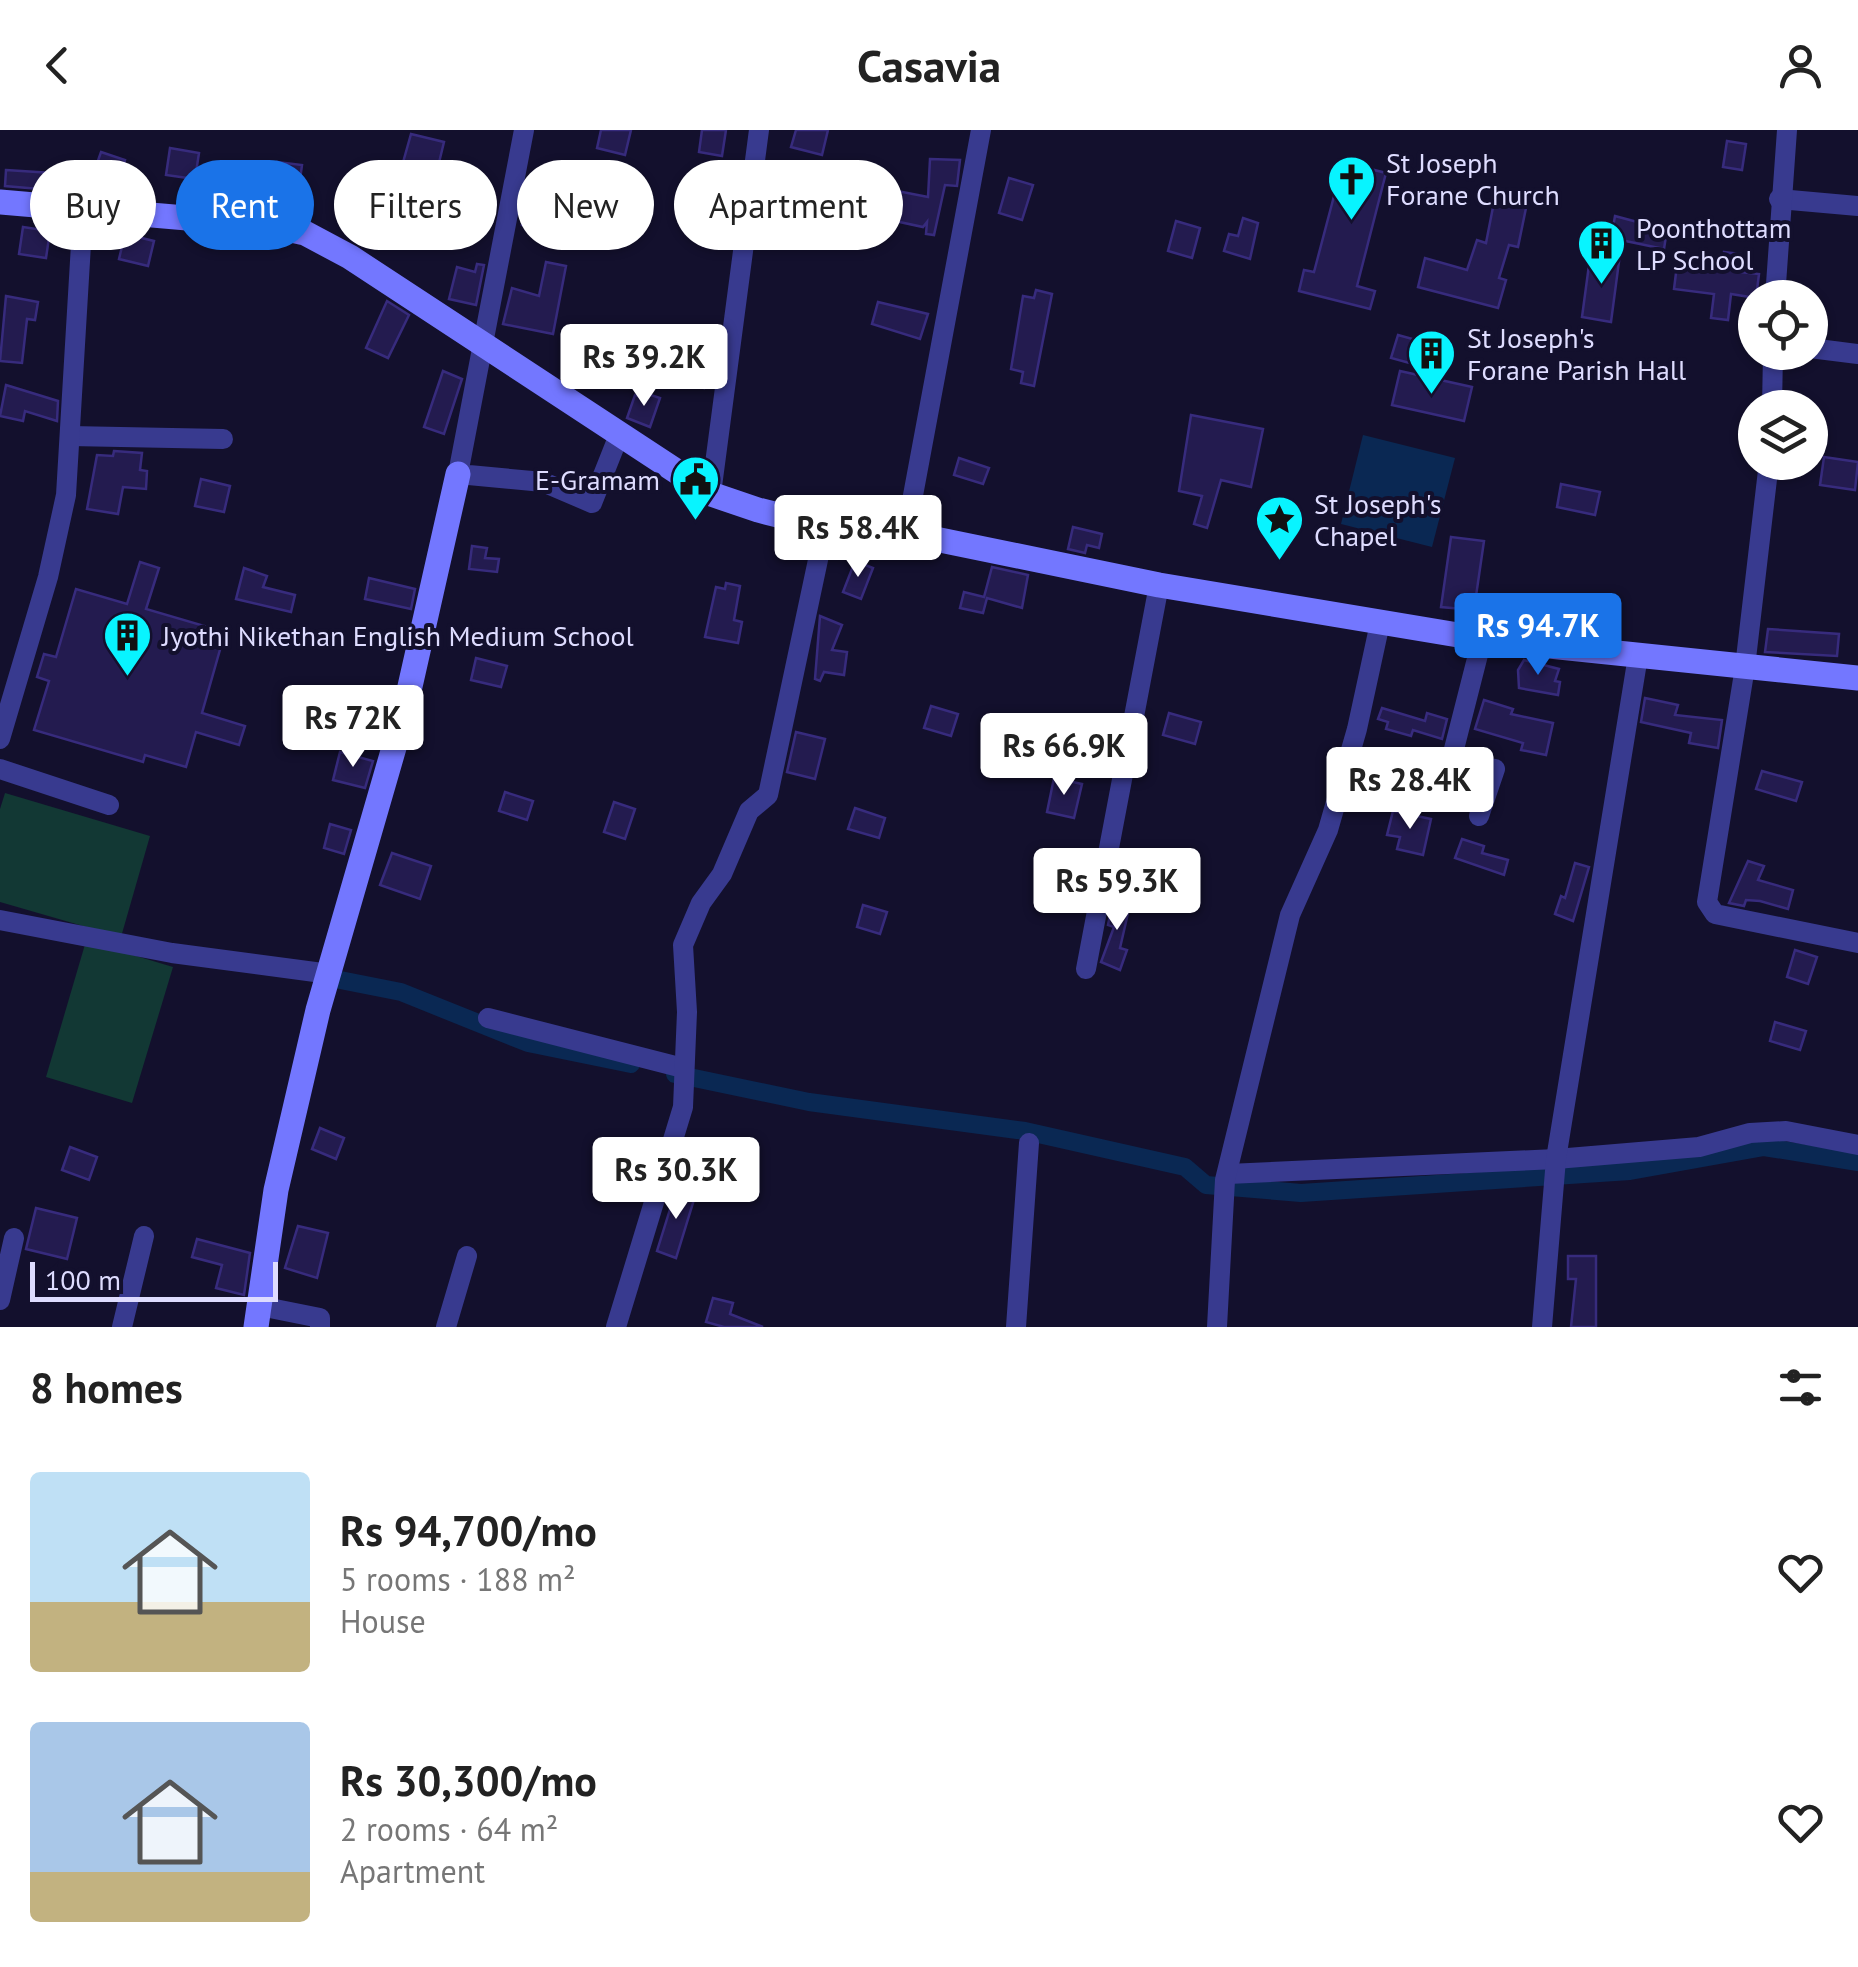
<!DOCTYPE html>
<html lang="en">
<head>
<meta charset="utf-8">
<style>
	:root { --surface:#fff; --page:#f2f2f2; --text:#222; --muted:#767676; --accent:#1a73e8 }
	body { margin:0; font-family:"PT Sans",sans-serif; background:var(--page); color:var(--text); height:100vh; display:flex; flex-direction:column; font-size:38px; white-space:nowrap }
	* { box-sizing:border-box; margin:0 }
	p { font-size:32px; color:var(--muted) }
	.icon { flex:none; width:55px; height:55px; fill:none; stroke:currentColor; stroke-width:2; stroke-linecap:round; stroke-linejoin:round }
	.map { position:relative; height:1197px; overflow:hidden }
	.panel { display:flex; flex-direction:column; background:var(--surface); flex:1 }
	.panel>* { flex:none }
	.top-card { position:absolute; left:30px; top:30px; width:1000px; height:90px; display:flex; gap:20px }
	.controls { position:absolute; left:1738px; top:150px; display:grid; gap:20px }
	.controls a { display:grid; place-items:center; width:90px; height:90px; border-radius:50%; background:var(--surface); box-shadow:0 2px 8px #0004; font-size:50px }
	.scale { position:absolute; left:30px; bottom:25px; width:248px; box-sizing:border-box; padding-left:10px; border:5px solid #dedcff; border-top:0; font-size:28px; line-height:35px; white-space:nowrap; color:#dedcff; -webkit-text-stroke:8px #13102d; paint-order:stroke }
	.price { position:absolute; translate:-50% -85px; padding:0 22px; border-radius:10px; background:#fff; color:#222; font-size:32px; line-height:65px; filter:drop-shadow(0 2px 5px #0008) }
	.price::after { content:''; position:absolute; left:50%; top:60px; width:30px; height:22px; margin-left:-15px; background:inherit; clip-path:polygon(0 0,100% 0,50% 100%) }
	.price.selected { background:var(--accent); color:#fff }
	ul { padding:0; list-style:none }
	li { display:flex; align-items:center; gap:30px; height:250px; padding:0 30px }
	li span { display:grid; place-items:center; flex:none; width:280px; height:200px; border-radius:10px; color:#555 }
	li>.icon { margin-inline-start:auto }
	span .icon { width:120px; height:120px; fill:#fffc; stroke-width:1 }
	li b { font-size:42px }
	h2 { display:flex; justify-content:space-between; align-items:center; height:120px; padding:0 30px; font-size:42px }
	.pill { padding:0 35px; border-radius:45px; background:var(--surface); box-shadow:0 2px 8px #0004; font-size:35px; line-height:90px }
	.pill.selected { background:var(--accent); color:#fff }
	header { display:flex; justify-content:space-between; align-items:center; height:130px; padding:0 30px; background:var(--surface); font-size:45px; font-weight:800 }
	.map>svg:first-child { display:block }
	.green { fill:#123834 }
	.water { fill:#0a2853 }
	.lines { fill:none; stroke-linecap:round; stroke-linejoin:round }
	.canal { stroke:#0a2853; stroke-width:18 }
	.building { fill:#231b4f; stroke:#372b7d; stroke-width:2.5 }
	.street { stroke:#383a8f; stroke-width:20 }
	.secondary { stroke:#7377ff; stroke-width:25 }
	.labels { text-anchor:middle; stroke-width:8; stroke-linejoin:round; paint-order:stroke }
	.poi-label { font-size:28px; fill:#dedcff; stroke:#13102d; text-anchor:start }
</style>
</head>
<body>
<header><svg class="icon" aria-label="back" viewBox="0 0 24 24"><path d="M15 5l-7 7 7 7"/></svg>Casavia<svg class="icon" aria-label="person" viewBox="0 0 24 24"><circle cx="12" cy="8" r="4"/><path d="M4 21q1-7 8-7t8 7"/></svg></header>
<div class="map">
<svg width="1858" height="1197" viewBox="0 0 1858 1197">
	<rect width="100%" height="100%" fill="#13102d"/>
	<g class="green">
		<path d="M5,663l145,43 -29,101 -121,-35v-93z"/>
		<path d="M86,811l87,26 -41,136 -86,-26z"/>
	</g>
	<path class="water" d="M1363,305l92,23 -23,89 -91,-23z"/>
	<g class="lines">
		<g class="canal">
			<path d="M320,846l81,16 127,51 103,21"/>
			<path d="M675,944l134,28 216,29 160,36 21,18 95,8 329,-22 134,-24 94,15"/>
		</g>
	</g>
	<g class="building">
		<path d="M601,0h30l-6,25 -28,-7z"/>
		<path d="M702,0h24l-4,26 -23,-4z"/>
		<path d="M796,0h32l-6,25 -31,-8z"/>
		<path d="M411,4l33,8 -8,33 -34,-9z"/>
		<path d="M1727,11l19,3 -4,26 -19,-3z"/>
		<path d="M170,18l29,5 -4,26 -29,-4z"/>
		<path d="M101,22l24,8 -6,20 -25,-8z"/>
		<path d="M930,29l30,1 -3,26 -12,-1 -11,50 -8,-1 1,-12 -4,5 -42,-9 6,-29 41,8z"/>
		<path d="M277,32l25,3 -3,22 -24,-4z"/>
		<path d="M1343,32l43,11 -29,113 18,5 -5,18 -71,-18 5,-21 10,2z"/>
		<path d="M6,40l46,3 -1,17 -46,-4z"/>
		<path d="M1009,48l24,7 -11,35 -23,-7z"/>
		<path d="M545,59l28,4 -13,49 -38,-17 6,-13 13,5z"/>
		<path d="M1494,72l32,6 -8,39 -9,-2 -10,33 7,2 -8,28 -80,-21 7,-29 42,12 10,-30 9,3z"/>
		<path d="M1615,86l52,14 -3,19 -53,-11z"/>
		<path d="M1243,88l15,5 -8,36 -26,-8 5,-17 9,2z"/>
		<path d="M1176,91l24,7 -8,30 -24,-7z"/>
		<path d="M23,97l27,4 -4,27 -27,-4z"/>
		<path d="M125,104l29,7 -6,25 -29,-7z"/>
		<path d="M1591,120l29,4 -9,68 -29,-5z"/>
		<path d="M1724,122l17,2 -2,18 20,2 -3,24 -25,-4 -3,26 -17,-2 3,-24 -40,-5 3,-24 45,6z"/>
		<path d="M546,132l20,4 -13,68 -50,-10 9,-36 27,8z"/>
		<path d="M477,134l7,1 -8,40 -27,-6 8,-32 18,5z"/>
		<path d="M1036,160l16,4 -18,92 -13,-3 2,-11 -12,-3 12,-73 11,2z"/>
		<path d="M6,166l32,6 -3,18 -8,-1 -5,44 -22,-2z"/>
		<path d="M387,171l22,14 -21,43 -22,-10z"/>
		<path d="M878,172l50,12 -8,25 -48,-15z"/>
		<path d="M1398,205l22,6 -7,23 -22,-6z"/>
		<path d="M674,220l36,8 -6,30 -36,-8z"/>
		<path d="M443,241l19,8 -18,55 -20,-7z"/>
		<path d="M1400,241l72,16 -8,34 -72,-16z"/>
		<path d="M6,255l52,16 -1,20 -32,-10 -2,10 -23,-5z"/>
		<path d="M645,263l15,5 -10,29 -23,-9 8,-23 8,3z"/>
		<path d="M1191,285l72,14 -12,58 -30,-7 -14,48 -13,-4 8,-28 -23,-5z"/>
		<path d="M114,321l28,2 -2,17 7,1 -1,18 -23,-2 -5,27 -31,-5 10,-54 16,1z"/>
		<path d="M1824,327l34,5 -3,28 -35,-5z"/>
		<path d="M959,328l30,10 -6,16 -29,-9z"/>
		<path d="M201,349l29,7 -6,26 -29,-6z"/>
		<path d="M1561,354l39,8 -5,23 -38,-8z"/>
		<path d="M1073,397l29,7 -3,14 -12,-3 -2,8 -17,-4z"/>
		<path d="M1451,407l33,4 -10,69 -33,-3z"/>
		<path d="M472,416l15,2 -2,10 14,1 -2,13 -28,-3z"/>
		<path d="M855,431l18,7 -12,31 -18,-7z"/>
		<path d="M140,432l19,6 -13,41 79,23 -23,81 43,13 -6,19 -43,-13 -10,35 -41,-12 -2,7 -109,-32 15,-49 -12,-4 7,-23 12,3 20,-68 51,15z"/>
		<path d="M992,437l36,8 -6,33 -35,-10 -4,15 -23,-5 4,-16 20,5z"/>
		<path d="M244,438l23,8 -4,11 32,8 -4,17 -55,-13z"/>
		<path d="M369,448l46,11 -4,20 -46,-10z"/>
		<path d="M726,453l14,3 -6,34 8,2 -4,21 -33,-6 11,-50 9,2z"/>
		<path d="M820,486l22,9 -10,25 15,2 -3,23 -20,-3 -4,9 -5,-2z"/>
		<path d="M1768,499l71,5 -2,22 -72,-4z"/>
		<path d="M476,528l31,8 -6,21 -30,-7z"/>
		<path d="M1524,530l35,9 -4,12 5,1 -2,13 -39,-7 -1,-18z"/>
		<path d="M1645,568l33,7 -3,10 47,5 -4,28 -29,-5 2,-10 -50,-11z"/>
		<path d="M1484,570l29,9 -2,5 42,9 -7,32 -25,-5 2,-7 -48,-14z"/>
		<path d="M931,576l27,8 -7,22 -27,-8z"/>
		<path d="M1382,578l43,13 2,-8 20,6 -5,20 -29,-9 -2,6 -25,-7 2,-7 -10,-3z"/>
		<path d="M1169,583l32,9 -6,22 -32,-9z"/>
		<path d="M796,602l29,7 -10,40 -28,-7z"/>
		<path d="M340,622l33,9 -8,27 -32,-8z"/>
		<path d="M1762,641l40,11 -6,19 -40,-12z"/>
		<path d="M1054,648l28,6 -8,34 -27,-6z"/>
		<path d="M505,662l28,9 -6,19 -28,-9z"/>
		<path d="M614,672l21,7 -10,30 -21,-7z"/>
		<path d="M855,678l30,10 -6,20 -31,-9z"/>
		<path d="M1393,681l38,8 -8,36 -26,-6 3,-12 -13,-2z"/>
		<path d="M330,694l21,6 -7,24 -20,-6z"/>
		<path d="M1462,709l22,7 -2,7 26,7 -4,15 -49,-17z"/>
		<path d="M392,723l39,13 -11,33 -40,-14z"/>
		<path d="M1748,731l16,5 -6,14 35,10 -5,19 -28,-8 -14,-1 -2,6 -15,-3z"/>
		<path d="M1575,733l14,4 -16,54 -18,-7 6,-18 4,2z"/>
		<path d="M1114,766l17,4 -11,48 7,2 -7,20 -19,-8 13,-35 -6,-2z"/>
		<path d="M863,775l24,7 -7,22 -23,-7z"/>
		<path d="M1795,820l22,7 -9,27 -21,-7z"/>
		<path d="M1775,892l31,9 -6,19 -30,-9z"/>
		<path d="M320,998l24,10 -8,21 -24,-10z"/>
		<path d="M70,1017l27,10 -8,23 -27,-10z"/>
		<path d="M628,1039l20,6 -7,23 -20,-6z"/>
		<path d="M677,1057l19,6 -20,65 -19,-7z"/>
		<path d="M36,1078l41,10 -10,41 -41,-10z"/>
		<path d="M298,1096l30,7 -11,45 -32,-10z"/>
		<path d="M197,1109l53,14 -6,42 -28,-7 6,-23 -30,-8z"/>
		<path d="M1568,1126h28v71h-25l5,-48h-8z"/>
		<path d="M713,1168l20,5 -3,11 33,13h-39l-18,-5z"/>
	</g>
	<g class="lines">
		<g class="street">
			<path d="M524,0l-66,344 85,8 49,21 27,-68"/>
			<path d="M1779,69l79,7"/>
			<path d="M1775,168l12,-168"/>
			<path d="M1810,218l48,6"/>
			<path d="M1772,278l1,-56"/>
			<path d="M70,306l153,3"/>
			<path d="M1769,332l-24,205 -38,235 8,12 143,29"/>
			<path d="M711,364l48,-364"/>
			<path d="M906,403l75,-403"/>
			<path d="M0,609l48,-162 18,-82 17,-284"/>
			<path d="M0,639l109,36"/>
			<path d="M1479,686l16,-47 -39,-8 -3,-8 29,-114"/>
			<path d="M0,790l172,33 158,21"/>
			<path d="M1086,839l73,-384"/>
			<path d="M488,888l195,50"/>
			<path d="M1228,1044l328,-15 143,-12 51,-14 36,-2 72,14"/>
			<path d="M0,1170l14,-62"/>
			<path d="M260,1176l60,12v9"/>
			<path d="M122,1197l22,-91"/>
			<path d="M446,1197l21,-71"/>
			<path d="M616,1197l67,-220 4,-95 -4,-67 18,-42 21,-29 27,-63 19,-16 57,-268"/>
			<path d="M1016,1197l13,-184"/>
			<path d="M1217,1197l8,-147 65,-265 38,-85 29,-101 23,-106"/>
			<path d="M1542,1197l14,-168 82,-503"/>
		</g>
		<g class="secondary">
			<path d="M0,72l268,23 37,8 45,24 361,237 47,16 67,17 81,6 253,52 323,54 376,39"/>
			<path d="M256,1197l20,-137 42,-180 86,-297 54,-239"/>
		</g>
	</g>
	<defs>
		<symbol id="church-pin" viewBox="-11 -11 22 30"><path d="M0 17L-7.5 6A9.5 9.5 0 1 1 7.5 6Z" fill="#08f4ff" stroke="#13102d"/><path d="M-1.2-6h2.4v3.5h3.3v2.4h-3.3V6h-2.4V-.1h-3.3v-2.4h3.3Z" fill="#111"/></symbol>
		<symbol id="building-pin" viewBox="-11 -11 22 30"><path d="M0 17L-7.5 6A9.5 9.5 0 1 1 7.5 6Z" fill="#08f4ff" stroke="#13102d"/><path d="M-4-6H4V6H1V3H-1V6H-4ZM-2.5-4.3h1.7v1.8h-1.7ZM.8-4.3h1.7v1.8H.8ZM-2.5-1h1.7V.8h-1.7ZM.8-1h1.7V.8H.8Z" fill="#111"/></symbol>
		<symbol id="civic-pin" viewBox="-11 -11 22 30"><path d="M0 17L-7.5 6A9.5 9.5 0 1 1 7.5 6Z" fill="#08f4ff" stroke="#13102d"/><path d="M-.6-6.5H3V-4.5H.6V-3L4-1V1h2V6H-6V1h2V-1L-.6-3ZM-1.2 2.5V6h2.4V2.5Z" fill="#111"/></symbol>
		<symbol id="sight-pin" viewBox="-11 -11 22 30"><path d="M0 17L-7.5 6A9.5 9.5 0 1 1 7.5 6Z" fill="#08f4ff" stroke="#13102d"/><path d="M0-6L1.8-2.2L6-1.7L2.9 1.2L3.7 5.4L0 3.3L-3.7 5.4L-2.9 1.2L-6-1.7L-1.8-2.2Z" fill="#111"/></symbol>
	</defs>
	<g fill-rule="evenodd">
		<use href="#church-pin" x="1324" y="22" width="55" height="75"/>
		<use href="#building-pin" x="1574" y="86" width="55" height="75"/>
		<use href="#building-pin" x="1404" y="196" width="55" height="75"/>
		<use href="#civic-pin" x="668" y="322" width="55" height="75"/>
		<use href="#sight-pin" x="1252" y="362" width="55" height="75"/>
		<use href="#building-pin" x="100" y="478" width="55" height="75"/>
	</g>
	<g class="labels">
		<g class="poi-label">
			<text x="1386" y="43">St Joseph<tspan x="1386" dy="32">Forane Church</tspan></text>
			<text x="1636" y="108">Poonthottam<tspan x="1636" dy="32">LP School</tspan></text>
			<text x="1467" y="218">St Joseph's<tspan x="1467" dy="32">Forane Parish Hall</tspan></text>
			<text x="660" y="360" text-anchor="end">E-Gramam</text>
			<text x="1314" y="384">St Joseph's<tspan x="1314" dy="32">Chapel</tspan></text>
			<text x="162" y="516">Jyothi Nikethan English Medium School</text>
		</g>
	</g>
</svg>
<div class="controls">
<a><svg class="icon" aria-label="locate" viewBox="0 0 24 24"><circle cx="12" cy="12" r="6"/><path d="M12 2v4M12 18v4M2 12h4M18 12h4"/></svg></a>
<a><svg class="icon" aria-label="layers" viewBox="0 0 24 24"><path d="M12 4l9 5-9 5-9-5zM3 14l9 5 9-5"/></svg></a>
</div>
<div class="scale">100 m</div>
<b class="price" style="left:644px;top:279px">Rs 39.2K</b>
<b class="price" style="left:858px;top:450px">Rs 58.4K</b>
<b class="price selected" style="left:1538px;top:548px">Rs 94.7K</b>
<b class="price" style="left:353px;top:640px">Rs 72K</b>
<b class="price" style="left:1064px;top:668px">Rs 66.9K</b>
<b class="price" style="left:1410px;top:702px">Rs 28.4K</b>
<b class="price" style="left:1117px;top:803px">Rs 59.3K</b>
<b class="price" style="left:676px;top:1092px">Rs 30.3K</b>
<div class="top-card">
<a class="pill">Buy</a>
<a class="pill selected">Rent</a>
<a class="pill">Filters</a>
<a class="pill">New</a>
<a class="pill">Apartment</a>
</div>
</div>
<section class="panel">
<h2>8 homes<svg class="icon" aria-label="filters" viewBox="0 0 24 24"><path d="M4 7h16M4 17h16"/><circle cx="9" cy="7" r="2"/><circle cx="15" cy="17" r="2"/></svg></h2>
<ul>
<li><span style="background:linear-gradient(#bfe0f5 65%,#c2b280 0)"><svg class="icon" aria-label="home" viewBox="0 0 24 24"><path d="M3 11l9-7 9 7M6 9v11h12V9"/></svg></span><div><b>Rs 94,700/mo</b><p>5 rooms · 188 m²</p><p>House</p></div><svg class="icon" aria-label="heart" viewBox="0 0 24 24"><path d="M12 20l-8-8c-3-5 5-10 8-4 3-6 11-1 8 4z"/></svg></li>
<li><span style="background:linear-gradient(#a9c7e8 75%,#c2b280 0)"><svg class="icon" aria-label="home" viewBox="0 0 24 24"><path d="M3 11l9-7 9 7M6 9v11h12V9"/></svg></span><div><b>Rs 30,300/mo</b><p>2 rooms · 64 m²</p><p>Apartment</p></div><svg class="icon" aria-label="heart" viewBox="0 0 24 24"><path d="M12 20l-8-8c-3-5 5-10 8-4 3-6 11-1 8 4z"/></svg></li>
</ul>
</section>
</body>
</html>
